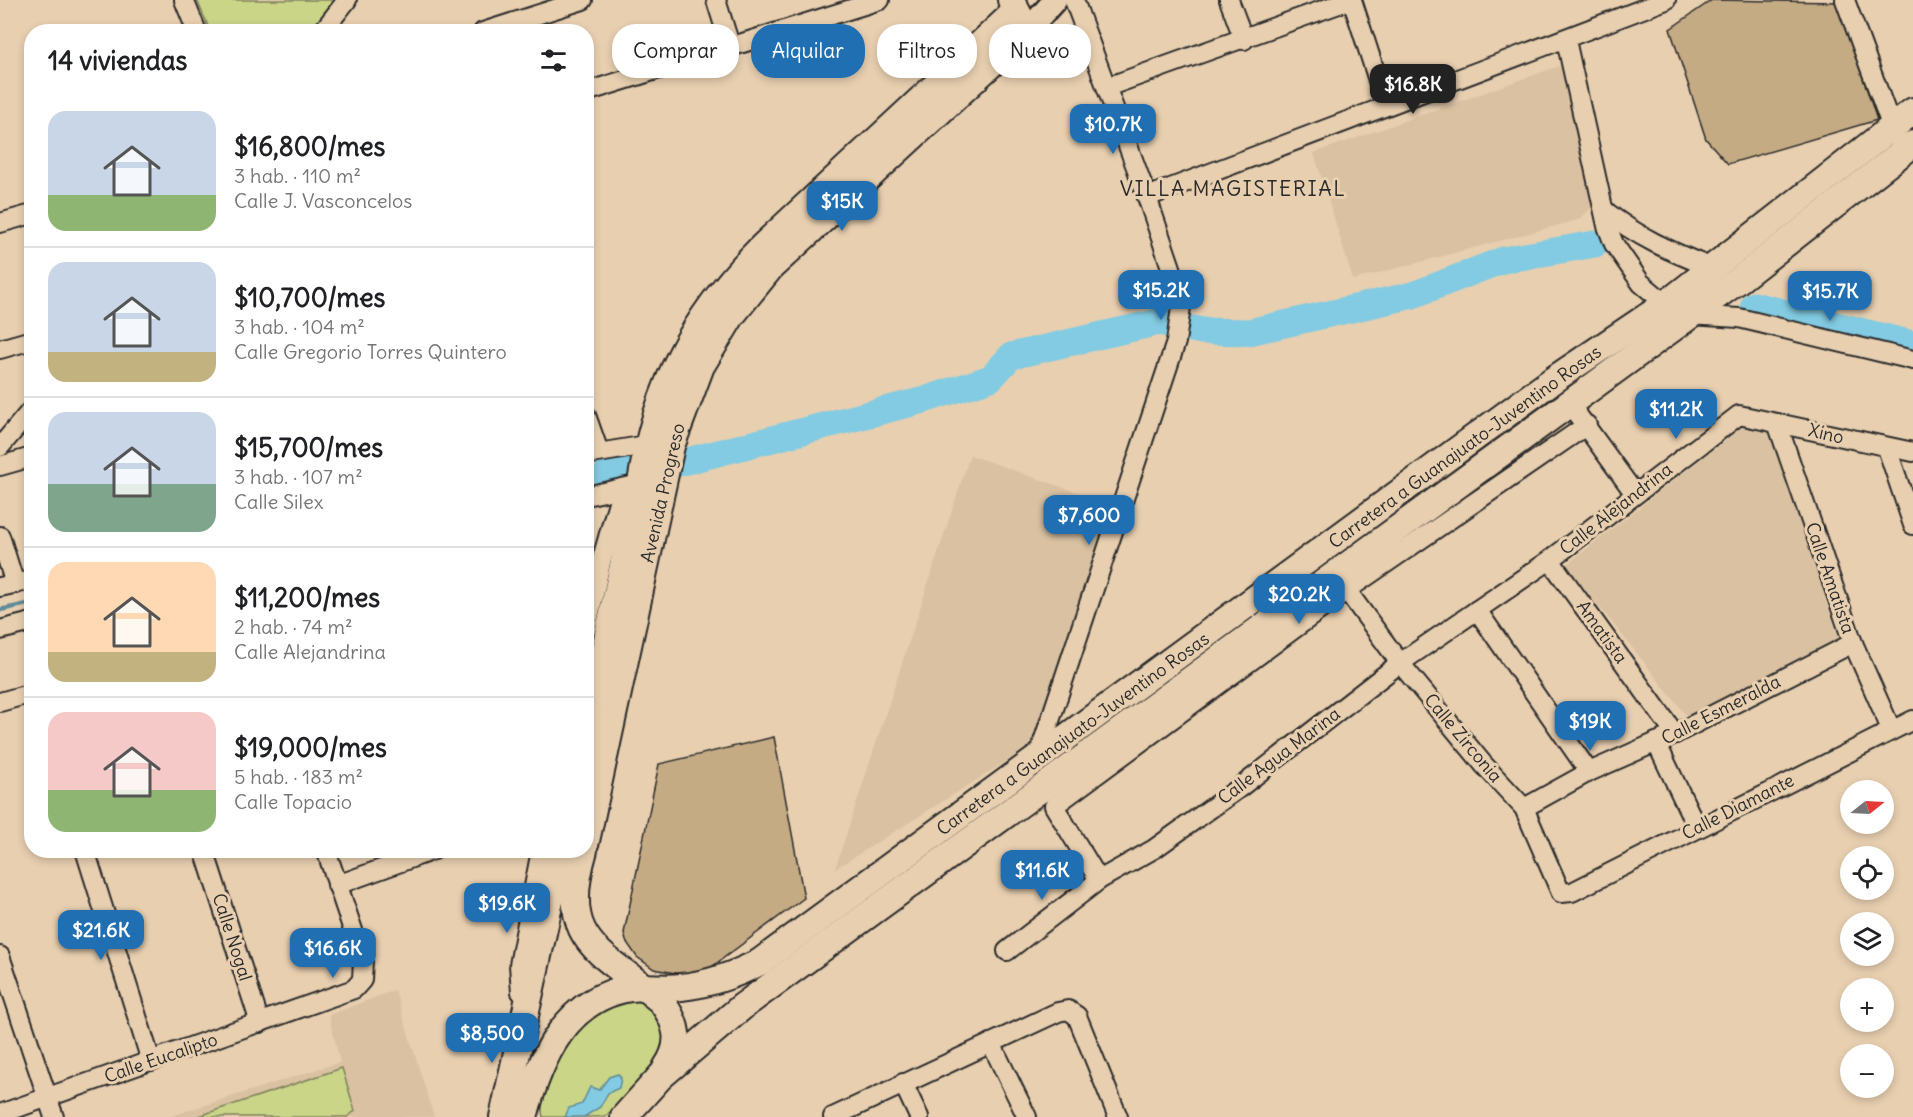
<!DOCTYPE html>
<html lang="es">
<head>
<meta charset="utf-8">
<style>
	:root { --surface:#fff; --page:#f2f2f2; --text:#202124; --muted:#757577; --line:#e0e0e0; --accent:#1f6fb2 }
	body { margin:0; font-family:Delius,sans-serif; background:var(--page); color:var(--text); height:100vh; display:flex; flex-direction:column; font-size:22px; white-space:nowrap }
	* { box-sizing:border-box; margin:0 }
	p { font-size:20px; color:var(--muted) }
	.icon { flex:none; width:33px; height:33px; fill:none; stroke:currentColor; stroke-width:2; stroke-linecap:round; stroke-linejoin:round }
	.map { position:relative; flex:1; overflow:hidden }
	.details { position:absolute; left:24px; top:24px; width:570px; height:834px; display:flex; flex-direction:column; background:var(--surface); border-radius:24px; box-shadow:0 3px 9px #0003 }
	.details>* { flex:none }
	.guide { position:absolute; left:612px; top:24px; width:570px; height:54px; display:flex; gap:12px }
	.needle { width:39px; rotate:72deg }
	.buttons { position:absolute; left:1840px; top:780px; display:grid; gap:12px }
	.buttons a { display:grid; place-items:center; width:54px; height:54px; border-radius:50%; background:var(--surface); box-shadow:0 3px 9px #0003; font-size:30px }
	.price { position:absolute; translate:-50% -51px; padding:0 14px; border-radius:12px; background:var(--accent); color:#fff; font-size:20px; line-height:39px; filter:drop-shadow(0 2px 3px #0008) }
	.price::after { content:''; position:absolute; left:50%; top:36px; width:18px; height:14px; margin-left:-9px; background:inherit; clip-path:polygon(0 0,100% 0,50% 100%) }
	.price.on { background:#222; color:#fff }
	ul { padding:0; list-style:none }
	li { display:flex; align-items:center; gap:18px; height:150px; padding:0 24px }
	li+li { border-top:2px solid var(--line) }
	li span { display:grid; place-items:center; flex:none; width:168px; height:120px; border-radius:18px; color:#555 }
	li>.icon { margin-inline-start:auto }
	span .icon { width:72px; height:72px; fill:#fffc; stroke-width:1 }
	li b { font-size:26px }
	h2 { display:flex; justify-content:space-between; align-items:center; height:72px; padding:0 24px; font-size:26px }
	.tag { padding:0 21px; border-radius:24px; background:var(--surface); box-shadow:0 3px 9px #0003; font-size:21px; line-height:54px }
	.tag.on { background:var(--accent); color:#fff }
	.map>svg:first-child { display:block }
	.built { fill:#d9c1a1 }
	.green { fill:#cad588; stroke:#7a805a; stroke-width:1.5 }
	.water { fill:#82cbe2; stroke:#5f8b99; stroke-width:1.5 }
	.lines { fill:none; stroke-linecap:round; stroke-linejoin:round }
	.stream { stroke:#5f8b99; stroke-width:4.5 }
	.river { stroke:#82cbe2; stroke-width:27 }
	.building { fill:#c4ab84; stroke:#2b2b2b; stroke-width:1.5 }
	.minor-casing { stroke:#2b2b2b; stroke-width:22 }
	.tertiary-casing { stroke:#2b2b2b; stroke-width:27 }
	.secondary-casing { stroke:#2b2b2b; stroke-width:30 }
	.minor { stroke:#e8cfb0; stroke-width:18 }
	.tertiary { stroke:#e8cfb0; stroke-width:22 }
	.secondary { stroke:#e8cfb0; stroke-width:26 }
	.labels { text-anchor:middle; stroke-width:6; stroke-linejoin:round; paint-order:stroke }
	.street-label { font-size:18px; fill:#2b2b2b; stroke:#e8cfb0 }
	.quarter-label { font-size:21px; letter-spacing:1.5px; fill:#2b2b2b; stroke:#e8cfb0 }
</style>
</head>
<body>
<div class="map">
<svg width="1913" height="1117" viewBox="0 0 1913 1117">
	<rect width="100%" height="100%" fill="#e8cfb0"/>
	<filter id="ink" filterUnits="userSpaceOnUse"><feTurbulence type="fractalNoise" baseFrequency=".0167" numOctaves="2"/><feDisplacementMap in="SourceGraphic" scale="12" xChannelSelector="R" yChannelSelector="G"/><feConvolveMatrix kernelMatrix="1 2 1 2 8 2 1 2 1" color-interpolation-filters="sRGB"/></filter>
	<g filter="url(#ink)">
		<g class="built">
			<path d="M1565,64l35,136 -22,20 -225,60 -39,-127z"/>
			<path d="M1743,426l26,7 71,209 -149,79 -125,-156z"/>
			<path d="M970,455l143,50 -79,239 -199,125z"/>
			<path d="M395,990l39,127h-266l172,-55 -11,-47z"/>
		</g>
		<g class="green">
			<path d="M197,0h139l-23,32 -103,-1z"/>
			<path d="M633,998c71,30 0,89 -28,119h-62c-7,-35 21,-69 37,-99z"/>
			<path d="M342,1068l13,43 -8,6h-151z"/>
		</g>
		<path class="water" d="M618,1074l3,4 -2,10 -11,5 -8,14 -16,10h-19l4,-9 13,-4 8,-17 9,3 10,-13z"/>
		<g class="lines">
			<g class="stream">
				<path d="M586,480l19,-4"/>
				<path d="M0,610l32,-7"/>
			</g>
			<g class="river">
				<path d="M1754,305l159,39"/>
				<path d="M605,476l74,-13 245,-63 67,-22 20,-22 148,-34 43,9 47,1 164,-37 90,-35 92,-16"/>
			</g>
		</g>
		<g class="building">
			<path d="M1712,0l126,2 39,118 -149,44 -22,-25 -36,-110z"/>
			<path d="M774,737l30,161 -98,73 -20,4 -32,-6 -17,-12 -11,-16 -2,-8 35,-169z"/>
		</g>
		<g class="lines">
			<defs>
				<g id="minor">
					<path d="M184,0l13,32"/>
					<path d="M716,0l15,48"/>
					<path d="M1229,0l15,40"/>
					<path d="M1352,0l34,105"/>
					<path d="M1845,0l50,136"/>
					<path d="M322,32l25,-32"/>
					<path d="M483,32l100,-32"/>
					<path d="M1566,40l41,186 7,18 27,39 25,21 23,11 50,3 174,42"/>
					<path d="M1107,87l243,-87"/>
					<path d="M586,92l294,-92"/>
					<path d="M1147,197l519,-197"/>
					<path d="M1604,210c32,26 67,42 106,57"/>
					<path d="M0,223l32,-9"/>
					<path d="M0,349l32,-9"/>
					<path d="M1569,403l66,91"/>
					<path d="M586,415l13,37"/>
					<path d="M1777,423l76,220 38,86"/>
					<path d="M0,447l32,-38"/>
					<path d="M1887,448l26,77"/>
					<path d="M586,455l73,-12"/>
					<path d="M0,466l32,-9"/>
					<path d="M586,496l45,-10"/>
					<path d="M0,536l15,48"/>
					<path d="M1550,560l125,174"/>
					<path d="M1334,573l66,90 84,102 40,43 37,85 11,-1 341,-172"/>
					<path d="M0,587l32,-7"/>
					<path d="M1477,610l112,162"/>
					<path d="M0,630l32,-8"/>
					<path d="M586,630l15,-68 21,-74"/>
					<path d="M0,702l32,-9"/>
					<path d="M1656,742l41,86"/>
					<path d="M1037,760l139,-418 6,-42 -35,-103 -73,-197"/>
					<path d="M1524,808l65,-36 86,-38 178,-91"/>
					<path d="M85,850l66,211"/>
					<path d="M204,850l56,173"/>
					<path d="M1099,880l-45,-74 293,-216 240,-165"/>
					<path d="M337,885l97,-35"/>
					<path d="M1007,951l92,-71 55,-31 84,-60 162,-126 150,-103 189,-145 174,37"/>
					<path d="M0,956l54,161"/>
					<path d="M529,1000l-8,-8 -2,-27 22,-115"/>
					<path d="M991,1043l36,74"/>
					<path d="M903,1083l16,34"/>
					<path d="M0,1114l354,-125 8,-9 1,-20 -37,-110"/>
					<path d="M833,1117l225,-105 10,-2 9,6 41,101"/>
				</g>
				<path id="tertiary" d="M1027,31l28,-31"/>
				<g id="secondary">
					<path d="M586,736l55,-253c15,-97 53,-169 123,-238l252,-234"/>
					<path d="M586,841l85,-395 30,-80 31,-51 38,-47 257,-237 -16,-31"/>
					<path d="M584,850c-27,93 15,99 77,151 17,22 22,43 5,67"/>
					<path d="M503,1117l58,-267"/>
					<path d="M524,1117c15,-57 41,-119 107,-129 17,-2 34,1 50,-1 29,-3 54,-12 79,-25l793,-582 113,-76 247,-193"/>
					<path d="M624,1117l37,-41 82,-70 993,-724 177,-138"/>
				</g>
			</defs>
			<use href="#minor" class="minor-casing"/>
			<use href="#tertiary" class="tertiary-casing"/>
			<use href="#secondary" class="secondary-casing"/>
			<use href="#minor" class="minor"/>
			<use href="#tertiary" class="tertiary"/>
			<use href="#secondary" class="secondary"/>
		</g>
	</g>
	<g class="labels">
		<g class="street-label">
			<text transform="translate(1826 434) rotate(13)" y="6">Xino</text>
			<text transform="translate(1465 447) rotate(-36)" y="6">Carretera a Guanajuato-Juventino Rosas</text>
			<text transform="translate(663 493) rotate(-77)" y="6">Avenida Progreso</text>
			<text transform="translate(1616 509) rotate(-38)" y="6">Calle Alejandrina</text>
			<text transform="translate(1830 578) rotate(71)" y="6">Calle Amatista</text>
			<text transform="translate(1602 632) rotate(54)" y="6">Amatista</text>
			<text transform="translate(1721 710) rotate(-27)" y="6">Calle Esmeralda</text>
			<text transform="translate(1073 734) rotate(-36)" y="6">Carretera a Guanajuato-Juventino Rosas</text>
			<text transform="translate(1463 738) rotate(50)" y="6">Calle Zirconia</text>
			<text transform="translate(1279 756) rotate(-37)" y="6">Calle Agua Marina</text>
			<text transform="translate(1738 807) rotate(-27)" y="6">Calle Diamante</text>
			<text transform="translate(232 937) rotate(72)" y="6">Calle Nogal</text>
			<text transform="translate(161 1058) rotate(-19)" y="6">Calle Eucalipto</text>
		</g>
		<g class="quarter-label">
			<text x="1233" y="196">VILLA MAGISTERIAL</text>
		</g>
	</g>
</svg>
<div class="buttons">
<a><svg class="needle" viewBox="-14 -14 28 28"><path d="M0-13l5 13h-10z" fill="#e53935"/><path d="M0 13l5-13h-10z" fill="#757577"/></svg></a>
<a><svg class="icon" aria-label="locate" viewBox="0 0 24 24"><circle cx="12" cy="12" r="6"/><path d="M12 2v4M12 18v4M2 12h4M18 12h4"/></svg></a>
<a><svg class="icon" aria-label="layers" viewBox="0 0 24 24"><path d="M12 4l9 5-9 5-9-5zM3 14l9 5 9-5"/></svg></a>
<a>+</a>
<a>−</a>
</div>
<b class="price on" style="left:1413px;top:115px">$16.8K</b>
<b class="price" style="left:1113px;top:155px">$10.7K</b>
<b class="price" style="left:842px;top:232px">$15K</b>
<b class="price" style="left:1161px;top:321px">$15.2K</b>
<b class="price" style="left:1830px;top:322px">$15.7K</b>
<b class="price" style="left:1676px;top:440px">$11.2K</b>
<b class="price" style="left:1089px;top:546px">$7,600</b>
<b class="price" style="left:1299px;top:625px">$20.2K</b>
<b class="price" style="left:1590px;top:752px">$19K</b>
<b class="price" style="left:1042px;top:901px">$11.6K</b>
<b class="price" style="left:507px;top:934px">$19.6K</b>
<b class="price" style="left:101px;top:961px">$21.6K</b>
<b class="price" style="left:333px;top:979px">$16.6K</b>
<b class="price" style="left:492px;top:1064px">$8,500</b>
<div class="guide">
<a class="tag">Comprar</a>
<a class="tag on">Alquilar</a>
<a class="tag">Filtros</a>
<a class="tag">Nuevo</a>
</div>
<section class="details">
<h2>14 viviendas<svg class="icon" aria-label="filters" viewBox="0 0 24 24"><path d="M4 7h16M4 17h16"/><circle cx="9" cy="7" r="2"/><circle cx="15" cy="17" r="2"/></svg></h2>
<ul>
<li><span style="background:linear-gradient(#c9d6e8 70%,#8fb573 0)"><svg class="icon" aria-label="home" viewBox="0 0 24 24"><path d="M3 11l9-7 9 7M6 9v11h12V9"/></svg></span><div><b>$16,800/mes</b><p>3 hab. · 110 m²</p><p>Calle J. Vasconcelos</p></div></li>
<li><span style="background:linear-gradient(#c9d6e8 75%,#c2b280 0)"><svg class="icon" aria-label="home" viewBox="0 0 24 24"><path d="M3 11l9-7 9 7M6 9v11h12V9"/></svg></span><div><b>$10,700/mes</b><p>3 hab. · 104 m²</p><p>Calle Gregorio Torres Quintero</p></div></li>
<li><span style="background:linear-gradient(#c9d6e8 60%,#7fa58c 0)"><svg class="icon" aria-label="home" viewBox="0 0 24 24"><path d="M3 11l9-7 9 7M6 9v11h12V9"/></svg></span><div><b>$15,700/mes</b><p>3 hab. · 107 m²</p><p>Calle Silex</p></div></li>
<li><span style="background:linear-gradient(#ffd9b3 75%,#c2b280 0)"><svg class="icon" aria-label="home" viewBox="0 0 24 24"><path d="M3 11l9-7 9 7M6 9v11h12V9"/></svg></span><div><b>$11,200/mes</b><p>2 hab. · 74 m²</p><p>Calle Alejandrina</p></div></li>
<li><span style="background:linear-gradient(#f6c9c9 65%,#8fb573 0)"><svg class="icon" aria-label="home" viewBox="0 0 24 24"><path d="M3 11l9-7 9 7M6 9v11h12V9"/></svg></span><div><b>$19,000/mes</b><p>5 hab. · 183 m²</p><p>Calle Topacio</p></div></li>
</ul>
</section>
</div>
</body>
</html>
